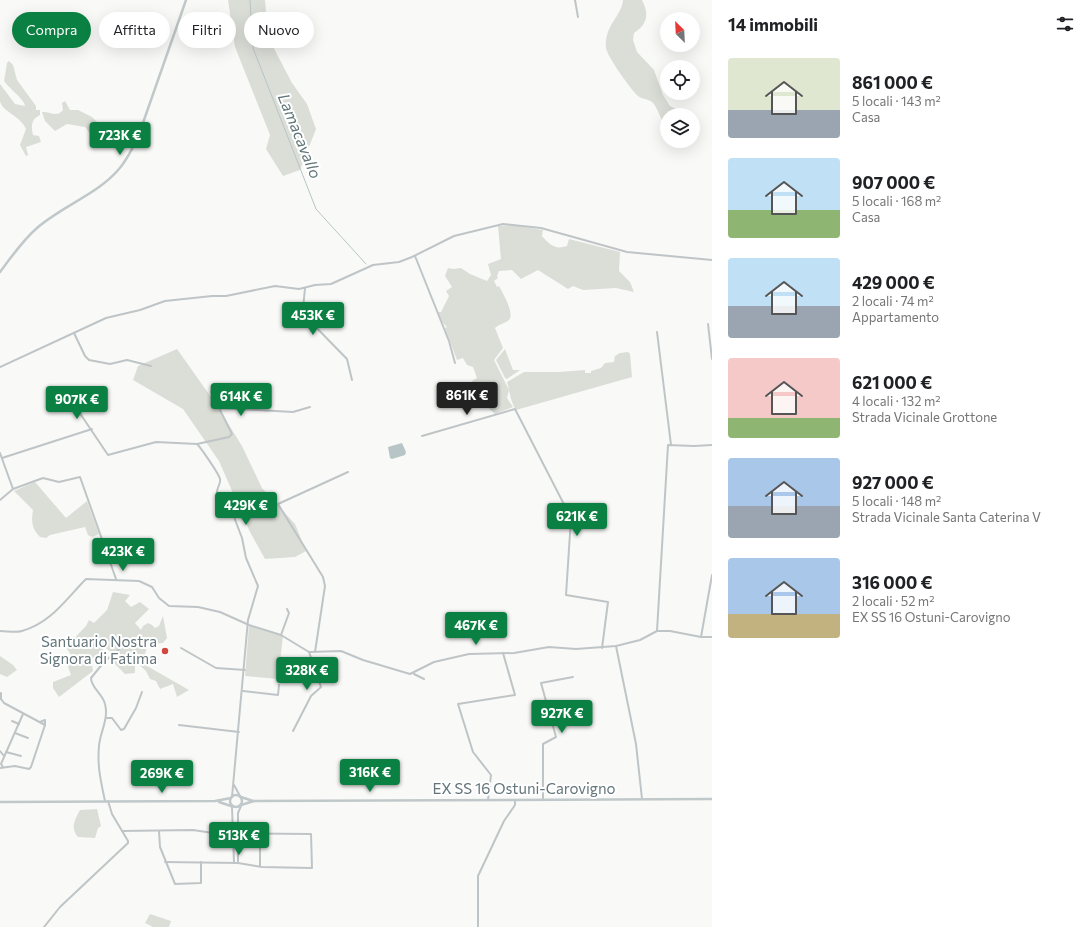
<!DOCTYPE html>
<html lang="it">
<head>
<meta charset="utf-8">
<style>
	:root { --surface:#fff; --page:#f2f2f2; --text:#202124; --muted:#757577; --accent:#0b8043 }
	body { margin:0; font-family:Commissioner,sans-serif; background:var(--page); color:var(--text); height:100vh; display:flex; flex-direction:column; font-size:15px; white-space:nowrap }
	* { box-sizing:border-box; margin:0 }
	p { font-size:13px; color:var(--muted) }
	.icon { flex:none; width:22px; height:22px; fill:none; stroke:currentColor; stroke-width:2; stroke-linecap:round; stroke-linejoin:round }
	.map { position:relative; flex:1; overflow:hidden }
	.side { display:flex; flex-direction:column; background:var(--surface); width:380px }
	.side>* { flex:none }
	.hud { position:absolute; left:12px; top:12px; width:380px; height:36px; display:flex; gap:8px }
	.needle { width:26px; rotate:336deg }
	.tools { position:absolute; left:660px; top:12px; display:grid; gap:8px }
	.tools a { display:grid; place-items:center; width:40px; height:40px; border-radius:50%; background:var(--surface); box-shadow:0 4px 16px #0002; font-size:20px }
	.price { position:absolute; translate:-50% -34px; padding:0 9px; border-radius:4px; background:var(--accent); color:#fff; font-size:13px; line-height:26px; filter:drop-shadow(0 1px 2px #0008) }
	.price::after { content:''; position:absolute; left:50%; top:24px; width:12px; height:9px; margin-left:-6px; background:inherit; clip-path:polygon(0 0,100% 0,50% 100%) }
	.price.on { background:#222; color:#fff }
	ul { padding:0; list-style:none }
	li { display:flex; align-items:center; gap:12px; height:100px; padding:0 16px }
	li span { display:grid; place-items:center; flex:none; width:112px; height:80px; border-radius:4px; color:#555 }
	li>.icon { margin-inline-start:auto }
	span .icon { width:48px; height:48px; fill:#fffc; stroke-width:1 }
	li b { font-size:17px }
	h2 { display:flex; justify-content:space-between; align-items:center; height:48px; padding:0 16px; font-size:17px }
	.chip { padding:0 14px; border-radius:18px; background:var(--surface); box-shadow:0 4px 16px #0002; font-size:14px; line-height:36px }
	.chip.on { background:var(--accent); color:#fff }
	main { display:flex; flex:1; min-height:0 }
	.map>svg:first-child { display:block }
	.green { fill:#dbded7 }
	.water { fill:#b7c5c6 }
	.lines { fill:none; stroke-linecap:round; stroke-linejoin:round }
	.stream { stroke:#b7c5c6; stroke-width:1 }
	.street { stroke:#bfc5c7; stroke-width:2 }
	.secondary { stroke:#c1c8ca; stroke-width:2.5 }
	.poi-dot { fill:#d3463e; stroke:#fff; stroke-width:1.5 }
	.labels { text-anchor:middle; stroke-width:4; stroke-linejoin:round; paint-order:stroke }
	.poi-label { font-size:15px; fill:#63747a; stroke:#fff; text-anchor:end }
	.street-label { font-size:15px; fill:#63747a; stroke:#fff }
	.water-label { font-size:16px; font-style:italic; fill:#627779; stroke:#fff }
</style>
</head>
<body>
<main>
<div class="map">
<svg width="712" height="927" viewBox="0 0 712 927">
	<rect width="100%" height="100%" fill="#f9f9f8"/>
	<g class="green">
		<path d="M228,0h37l3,37 24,46 15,21 9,25 -16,41 -17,6 -17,-27 4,-14 -35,-88z"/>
		<path d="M623,0h19c7,14 6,24 -8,33l-1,7 4,12 17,18 9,25 7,11 16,8v1h-19v11h-2c-4,-7 -7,-16 -11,-22 -5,-6 -11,-4 -16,-8 -7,-6 -31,-40 -32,-48 -2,-23 16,-32 17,-48z"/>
		<path d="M9,61l4,4 4,15 19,26v4h4v5c-9,4 -9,11 -7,20l6,1 2,6 -15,5 2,8 -2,1 -6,-11 6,-16c-6,-14 -24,-17 -26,-28 0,-5 0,-11 0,-17l15,20 10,2c0,-6 -16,-18 -21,-25l3,-18z"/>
		<path d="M65,101l5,9h8l14,7 11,11 1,3 -5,3 -2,8 -12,-15 -18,-3 -12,7 -10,-10 -3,-9c8,-1 15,6 21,-2l-1,-7z"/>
		<path d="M512,225l31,5 -1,6c8,9 13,14 25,10l2,-7 51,13 -1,19 11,11 4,10 -18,-4 -33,2 -10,-4 -5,3 -30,-19 -17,9 -9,-9 -13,1 -2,5 1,2 -4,3 3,6 2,-1c3,6 16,27 10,34 -3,3 -10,4 -14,8l8,20 -9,12 15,30 -2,8 6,9 -18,7 -12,-11 -11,-22 5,-3 -4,-11 -6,-2 -4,-7 -6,2 -12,-32 2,-1 -5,-5 -4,-10h3l8,-16 -3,-5 6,-4 -7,-11 3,-8 5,1 8,-1 9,6 17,7 4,-6 -3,-11 13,-5 -3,-33z"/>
		<path d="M177,349l39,55 26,42 20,42 33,36 11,27 -11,6 -30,2 -15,-27 -31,-71 -36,-52 -50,-29 5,-14z"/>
		<path d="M505,349l8,21h7l-13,9 -2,-1 -9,-18z"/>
		<path d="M628,352l2,2 2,23 -116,33c-6,-10 -6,-18 -9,-28l17,-10h35l26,-2v3h6v-2l10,-3 4,-5 9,-1 1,-6 5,-3z"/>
		<path d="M35,482l31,36 21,-17 12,33 -7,3 -4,-2 -3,-8 -35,8 -4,3 -6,-1c-8,-8 -9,-15 -7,-27l-19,-19z"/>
		<path d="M113,592l17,3 -5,6 6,6 9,-5 9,7 -14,14 6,7 2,-4 5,-3 4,2 3,3 4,-2 4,-10 4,22 -4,5 -11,1 -5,3 -2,7 2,12 42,24 -12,7 -4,-13 -13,5 -4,-8 -6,-2 -4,-8 -11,-10v12l-10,1 -11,-11 -2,-6 2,-2 -9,-8 -7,9 -7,3 2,12 -34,26 -6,-9v-6l18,-7 -5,-14 5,-6 -5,-8 20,-21 3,-6 5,3 13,-13z"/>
		<path d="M249,625l34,11 -5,43 -33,-3z"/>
		<path d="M0,656l13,9 4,5 -10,7 -7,-3z"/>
		<path d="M97,809l4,17 -3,2 -3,10 -17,-1c-8,-10 -3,-17 2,-27z"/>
		<path d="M150,914l21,7 -2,6h-16l-8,-4z"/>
	</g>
	<path class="water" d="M402,443l4,9 -1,3 -13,4 -2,-1 -2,-11z"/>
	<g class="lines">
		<path class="stream" d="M250,0l3,48 63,161 50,55"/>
		<g class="street">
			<path d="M575,0l3,17"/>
			<path d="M415,256l34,85 6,22"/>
			<path d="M305,288l-3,31 3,-3 42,43 5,21"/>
			<path d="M708,324l4,35"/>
			<path d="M657,332l14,113"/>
			<path d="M74,333l11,23 4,4 21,4 17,-4 24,6"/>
			<path d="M0,367l106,-49 34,-8 25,-9 47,-5h14l49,-10 24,3 16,-4 16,-1 42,-19 26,-3 13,-5 42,-21 49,-12 38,4 86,24 85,8"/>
			<path d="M211,392l10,16"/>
			<path d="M73,403l35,52 48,-13 41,2 32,-7 3,-3 -12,-24 1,-2 72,4 17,-5"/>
			<path d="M422,436l93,-27 56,109 -5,77 42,7 -6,46"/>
			<path d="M197,444c4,4 22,30 23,35 1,5 -3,8 -3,13l14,17 11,29 4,20 12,28 -10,34 -16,177"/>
			<path d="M0,453l13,36"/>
			<path d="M2,458l90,-29"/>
			<path d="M0,500l13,-11 30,-11 16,4 21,-5 36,102"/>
			<path d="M0,631c7,0 15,2 22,0 29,-8 44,-32 64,-52l53,2 13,6 7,11 10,8 29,1 22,5 29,13 32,10 28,17 32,-1 22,9 47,14 24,-12 35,-8 45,-1 35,-6 27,2 40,-3 24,-6 17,-9h13l31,6h11"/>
			<path d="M657,631l11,-186 26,1 18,-1"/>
			<path d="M281,635l8,-22 -2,-4"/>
			<path d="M701,637l11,-62"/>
			<path d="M616,646l20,98 6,55"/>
			<path d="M181,648l35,20 29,2"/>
			<path d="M315,652l10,-66 -2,-9 -45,-73 70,-32"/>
			<path d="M414,674l10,5"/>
			<path d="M243,691l35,4 1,-10"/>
			<path d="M1,699l3,4 41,22"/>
			<path d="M1,699v-6"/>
			<path d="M106,718h6l9,12 3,-1 12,-21 6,-16"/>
			<path d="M12,721l7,3"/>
			<path d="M179,725l60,7"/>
			<path d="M293,731l18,-35 10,-9 -12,-35"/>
			<path d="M15,733l13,5"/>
			<path d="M0,751l4,5"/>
			<path d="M6,752l15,4"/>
			<path d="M3,767l-2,-3 22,-50"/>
			<path d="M0,768l15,-2 14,3 2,-2 14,-42v-5l-5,2"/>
			<path d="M234,785l6,11"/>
			<path d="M488,800l3,-25 -18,-23 -15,-48 57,-9 -12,-42"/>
			<path d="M543,800v-56l13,-7 -15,-54 32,-6"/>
			<path d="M105,801c-4,-19 -8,-35 -6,-55 1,-14 10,-27 6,-42 -2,-10 -14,-16 -14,-26l13,-16 21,-18"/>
			<path d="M232,807l2,56"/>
			<path d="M122,831l71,-1 20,3 98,1 1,34 -50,-1 -24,-4 -73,-1"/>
			<path d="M159,831l1,16 15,37 26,-1v-21"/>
			<path d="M260,834v32"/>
			<path d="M238,863v-50l3,-7"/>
			<path d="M44,927l16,-20 68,-64v-2l-16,-27 -4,-13"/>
			<path d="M478,927v-51l26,-55 11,-16v-5"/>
		</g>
		<g class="secondary">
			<path d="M0,272c12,-16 23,-32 37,-44 25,-22 61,-34 82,-59 8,-9 12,-19 18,-29l49,-140"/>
			<circle cx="236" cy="801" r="6"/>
			<path d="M241,797l12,4"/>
			<path d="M0,802l215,-1 16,-3"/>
			<path d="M219,802l12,4"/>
			<path d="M241,805l13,-4 458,-2"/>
		</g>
	</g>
	<circle class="poi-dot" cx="165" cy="651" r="4"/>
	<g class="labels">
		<g class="poi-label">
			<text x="157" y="647">Santuario Nostra<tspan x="157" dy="17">Signora di Fatima</tspan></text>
		</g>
		<g class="street-label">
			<text x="524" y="794">EX SS 16 Ostuni-Carovigno</text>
		</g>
		<g class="water-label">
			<text transform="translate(300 136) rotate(68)" y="6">Lamacavallo</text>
		</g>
	</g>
</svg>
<div class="tools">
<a><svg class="needle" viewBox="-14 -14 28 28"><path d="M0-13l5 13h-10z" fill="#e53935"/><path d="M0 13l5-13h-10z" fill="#757577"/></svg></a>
<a><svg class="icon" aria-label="locate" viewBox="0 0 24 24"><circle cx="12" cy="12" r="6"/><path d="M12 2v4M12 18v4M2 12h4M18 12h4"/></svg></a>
<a><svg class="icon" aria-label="layers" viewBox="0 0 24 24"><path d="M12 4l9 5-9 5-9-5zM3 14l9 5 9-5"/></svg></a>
</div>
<b class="price" style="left:120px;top:156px">723K €</b>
<b class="price" style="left:313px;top:336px">453K €</b>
<b class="price on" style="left:467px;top:416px">861K €</b>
<b class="price" style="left:241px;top:417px">614K €</b>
<b class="price" style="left:77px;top:420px">907K €</b>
<b class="price" style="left:246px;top:526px">429K €</b>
<b class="price" style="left:577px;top:537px">621K €</b>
<b class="price" style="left:123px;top:572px">423K €</b>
<b class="price" style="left:476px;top:646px">467K €</b>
<b class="price" style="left:307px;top:691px">328K €</b>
<b class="price" style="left:562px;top:734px">927K €</b>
<b class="price" style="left:370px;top:793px">316K €</b>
<b class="price" style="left:162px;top:794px">269K €</b>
<b class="price" style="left:239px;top:856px">513K €</b>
<div class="hud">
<a class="chip on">Compra</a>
<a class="chip">Affitta</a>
<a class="chip">Filtri</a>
<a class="chip">Nuovo</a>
</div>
</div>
<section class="side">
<h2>14 immobili<svg class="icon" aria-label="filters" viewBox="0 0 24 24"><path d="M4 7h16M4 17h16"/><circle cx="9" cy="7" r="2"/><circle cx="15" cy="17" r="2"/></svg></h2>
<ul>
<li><span style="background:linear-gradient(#dfe7d0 65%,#9aa5b1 0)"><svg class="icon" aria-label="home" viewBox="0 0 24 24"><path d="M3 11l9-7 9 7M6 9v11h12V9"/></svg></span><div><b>861 000 €</b><p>5 locali · 143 m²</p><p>Casa</p></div></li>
<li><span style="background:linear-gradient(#bfe0f5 65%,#8fb573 0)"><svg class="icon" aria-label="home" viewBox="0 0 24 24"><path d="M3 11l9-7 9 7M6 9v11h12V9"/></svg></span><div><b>907 000 €</b><p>5 locali · 168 m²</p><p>Casa</p></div></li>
<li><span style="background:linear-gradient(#bfe0f5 60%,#9aa5b1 0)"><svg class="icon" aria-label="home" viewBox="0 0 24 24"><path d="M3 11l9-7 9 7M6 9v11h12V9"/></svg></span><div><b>429 000 €</b><p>2 locali · 74 m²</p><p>Appartamento</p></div></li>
<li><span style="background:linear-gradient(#f6c9c9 75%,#8fb573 0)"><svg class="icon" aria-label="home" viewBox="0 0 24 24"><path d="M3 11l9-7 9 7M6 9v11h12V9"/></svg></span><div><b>621 000 €</b><p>4 locali · 132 m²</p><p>Strada Vicinale Grottone</p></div></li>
<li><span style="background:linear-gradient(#a9c7e8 60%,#9aa5b1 0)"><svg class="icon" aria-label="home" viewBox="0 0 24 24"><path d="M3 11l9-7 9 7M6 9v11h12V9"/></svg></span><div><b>927 000 €</b><p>5 locali · 148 m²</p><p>Strada Vicinale Santa Caterina V</p></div></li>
<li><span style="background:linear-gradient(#a9c7e8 70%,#c2b280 0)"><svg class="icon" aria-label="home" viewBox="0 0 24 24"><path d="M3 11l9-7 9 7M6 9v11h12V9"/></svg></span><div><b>316 000 €</b><p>2 locali · 52 m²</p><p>EX SS 16 Ostuni-Carovigno</p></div></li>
</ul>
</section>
</main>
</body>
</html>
